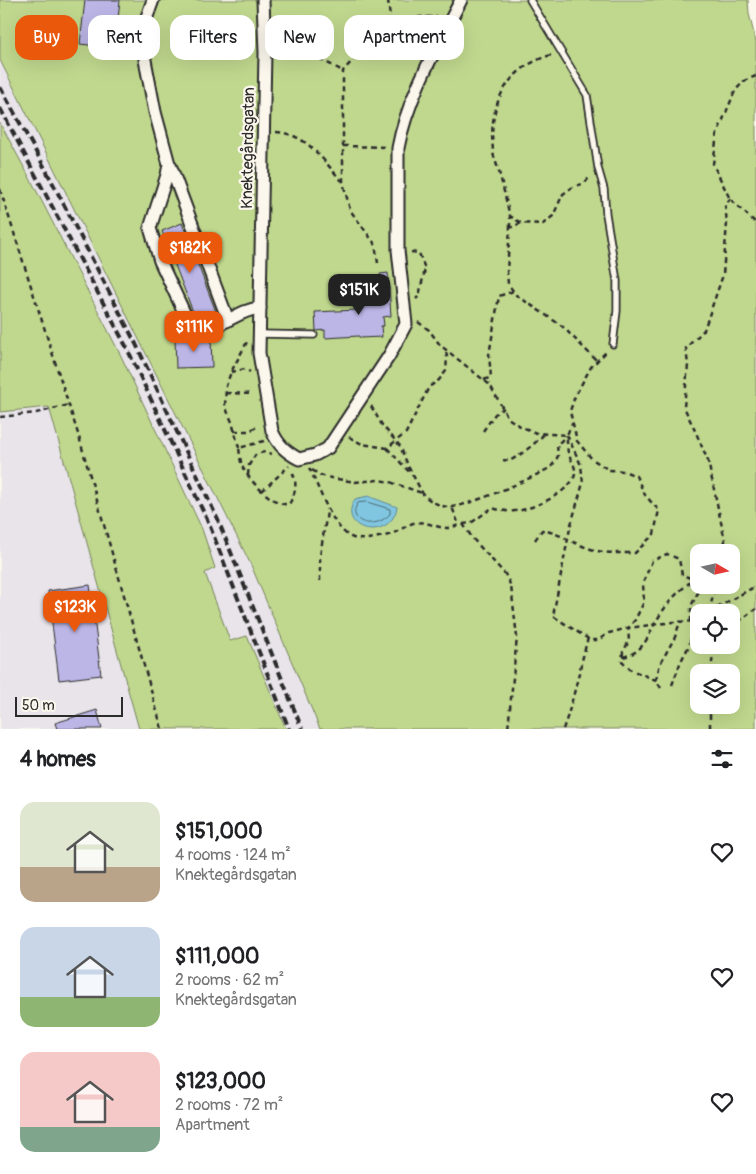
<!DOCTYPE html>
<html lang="en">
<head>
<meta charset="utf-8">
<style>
	:root { --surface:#fff; --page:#f6f6f6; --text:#202124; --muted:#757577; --accent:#ea580c }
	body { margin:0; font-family:Pangolin,sans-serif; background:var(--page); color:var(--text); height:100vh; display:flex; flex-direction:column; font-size:19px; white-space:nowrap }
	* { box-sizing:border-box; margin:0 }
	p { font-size:16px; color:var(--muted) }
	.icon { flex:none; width:28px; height:28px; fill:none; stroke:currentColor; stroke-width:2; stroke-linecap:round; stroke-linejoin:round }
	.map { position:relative; height:729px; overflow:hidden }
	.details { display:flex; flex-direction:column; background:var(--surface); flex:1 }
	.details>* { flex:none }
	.banner { position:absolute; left:15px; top:15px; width:500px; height:45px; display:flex; gap:10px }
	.needle { width:32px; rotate:99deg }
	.controls { position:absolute; left:690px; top:544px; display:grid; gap:10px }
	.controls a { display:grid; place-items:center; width:50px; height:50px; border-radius:10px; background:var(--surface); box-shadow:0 5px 20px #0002; font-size:25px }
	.scale { position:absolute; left:15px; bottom:12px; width:108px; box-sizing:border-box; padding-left:5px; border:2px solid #2b2b2b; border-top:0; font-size:14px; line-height:18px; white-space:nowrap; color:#2b2b2b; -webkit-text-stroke:4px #fbf7ec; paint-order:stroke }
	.price { position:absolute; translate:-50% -42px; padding:0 11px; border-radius:10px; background:var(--accent); color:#fff; font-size:16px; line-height:32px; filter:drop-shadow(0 1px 2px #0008) }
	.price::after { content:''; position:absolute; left:50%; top:30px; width:15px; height:11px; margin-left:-8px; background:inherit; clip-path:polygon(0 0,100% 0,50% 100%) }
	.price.active { background:#222; color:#fff }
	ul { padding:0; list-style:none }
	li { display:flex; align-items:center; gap:15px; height:125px; padding:0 20px }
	li span { display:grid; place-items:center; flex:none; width:140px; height:100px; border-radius:15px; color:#555 }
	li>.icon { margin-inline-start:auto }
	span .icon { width:60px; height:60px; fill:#fffc; stroke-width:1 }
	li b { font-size:21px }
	h2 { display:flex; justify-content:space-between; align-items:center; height:60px; padding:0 20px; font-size:21px }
	.tag { padding:0 18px; border-radius:15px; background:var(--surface); box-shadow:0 5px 20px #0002; font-size:18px; line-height:45px }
	.tag.active { background:var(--accent); color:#fff }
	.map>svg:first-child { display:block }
	.built { fill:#e8e4ea }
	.green { fill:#c0d88e; stroke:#76825c; fill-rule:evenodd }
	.water { fill:#80c6e0; stroke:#5e8898 }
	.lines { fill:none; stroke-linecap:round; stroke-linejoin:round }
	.shore { stroke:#4d6973; stroke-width:1 }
	.building { fill:#bcb6e7; stroke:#2b2b2b }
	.lane-casing { stroke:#2b2b2b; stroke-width:9 }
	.street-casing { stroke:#2b2b2b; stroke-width:15 }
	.path { stroke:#2b2b2b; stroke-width:2.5; stroke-dasharray:5 4; stroke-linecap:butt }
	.lane { stroke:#fbf7ec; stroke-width:5.5 }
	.street { stroke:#fbf7ec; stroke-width:11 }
	.rail { stroke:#2b2b2b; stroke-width:4; stroke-dasharray:8 4; stroke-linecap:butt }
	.labels { text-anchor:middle; stroke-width:4.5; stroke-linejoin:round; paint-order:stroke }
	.street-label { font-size:16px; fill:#2b2b2b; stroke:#fbf7ec }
</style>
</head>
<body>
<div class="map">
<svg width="756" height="729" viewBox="0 0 756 729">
	<rect width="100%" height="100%" fill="#fbf7ec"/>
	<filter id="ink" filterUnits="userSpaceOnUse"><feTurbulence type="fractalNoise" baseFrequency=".02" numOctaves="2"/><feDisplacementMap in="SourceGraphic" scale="10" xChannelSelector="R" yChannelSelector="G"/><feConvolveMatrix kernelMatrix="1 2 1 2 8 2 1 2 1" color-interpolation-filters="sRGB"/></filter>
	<g filter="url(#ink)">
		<g class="built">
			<path d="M0,60l251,505 69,164h-34l-39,-93 -17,5 -26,-68 11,-5 -13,-39 -81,-173 -89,-174 -32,-59z"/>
			<path d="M49,407l90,322h-139v-317z"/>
		</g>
		<g class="green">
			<path d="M0,0h748l1,14 7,28v687h-436l-69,-164 -251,-505zM699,552h32v33h-32zM699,612h32v33h-32zM699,672h32v33h-32z"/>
			<path d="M0,123l32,59 89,174 81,173 13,39 -10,5 25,68 17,-5 39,93h-147l-90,-322 -49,5z"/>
		</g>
		<path class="water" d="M368,496l29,11c-6,36 -62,24 -42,-8z"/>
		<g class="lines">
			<path class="shore" d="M367,502l23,7v5c-17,18 -45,7 -32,-11z"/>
		</g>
		<g class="building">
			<path d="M85,0h35l-5,48 -35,-4z"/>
			<path d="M182,223l36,94 -20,8 -36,-94z"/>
			<path d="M388,273l3,43 -8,1 1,9h-3l1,11 -22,1 -1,-2 -34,2v-8l-9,1 -1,-19 42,-2 -1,-17 25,-1 -1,-18z"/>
			<path d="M211,338l1,29 -36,1 -1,-29z"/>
			<path d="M90,585l11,90 -42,5 -11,-89z"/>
			<path d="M97,710l5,19h-45l-2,-6z"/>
		</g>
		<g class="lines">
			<defs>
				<g id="lane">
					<path d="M530,0l57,95 11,73 6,21 2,25 11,67v30l-4,33"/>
					<path d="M260,334l54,1"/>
				</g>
				<g id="street">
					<path d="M153,0l-9,25 1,35 10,52 14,52 -2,11 -17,53 10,33 29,62c33,13 41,-12 71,-15"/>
					<path d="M263,0l2,53 -6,300 13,78c6,14 14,21 27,28l16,-4 13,-7 61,-92 17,-32 -8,-74v-102c9,-50 40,-103 63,-148"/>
					<path d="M170,165l58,155"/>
				</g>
			</defs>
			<use href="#lane" class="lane-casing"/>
			<use href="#street" class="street-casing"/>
			<g class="path">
				<path d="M388,0l3,26 29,-9h17"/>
				<path d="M276,52l34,2 33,17"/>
				<path d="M551,55c-45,13 -63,50 -58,95 0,7 4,14 6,22 4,14 7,29 11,44l11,7 22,1 10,-8 10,-22 10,-7 12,-4 5,-7"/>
				<path d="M756,76l-12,5 -9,10 -18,43 -4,30 17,35 26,24"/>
				<path d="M276,132c32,2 46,28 66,49"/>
				<path d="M343,146l44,1"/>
				<path d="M0,189l79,248 83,292"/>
				<path d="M521,223l-11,5 -3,43 1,13 8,11 46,31 35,35"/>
				<path d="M510,228v-12"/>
				<path d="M411,252l8,1 6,16 -6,27 -3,3"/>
				<path d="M378,263l-3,-19 -25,-34 -7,-28v-111l27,-30 21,-15"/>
				<path d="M418,322l11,8 11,15 50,40 18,33 10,7 18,8 31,2 5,-12"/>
				<path d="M231,372l14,-3 5,3"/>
				<path d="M484,380l7,-3 -2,-22 10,-59 15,-5"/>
				<path d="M226,393l27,1"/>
				<path d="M371,406l11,19 18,21 9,22 14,26c5,6 16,12 24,13 14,3 88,-30 102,-39 4,-2 7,-8 9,-12l-1,-11 9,-9"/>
				<path d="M0,417l36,-4 33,-8"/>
				<path d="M234,431h16l9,-6"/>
				<path d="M483,431l12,-17 9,-6"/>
				<path d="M567,435l14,30 2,18 -13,45 -17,88 37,24h8l11,-7 19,-5 45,-6 26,-1"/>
				<path d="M349,437l13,7 25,4 19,-15 23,-46 10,-7 7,-9 1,-14 -1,-6"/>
				<path d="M264,441l-25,7c1,6 1,14 4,20 6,12 31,39 46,36 7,-10 9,-23 2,-34"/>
				<path d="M239,448l-7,-26 -7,-16 1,-20 5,-14 16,-30"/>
				<path d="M387,448l26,28"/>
				<path d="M503,460l6,1c11,-5 27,-18 35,-27"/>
				<path d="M309,468c10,18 25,69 49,71 10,1 21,-2 31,-4 9,-3 16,-9 24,-12 12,-3 23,5 35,5 3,0 7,-2 11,-3l-7,-18"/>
				<path d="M312,470l8,5 11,3 24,4 24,-2 11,2 32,11"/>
				<path d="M248,475l1,-10 7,-11 9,-2 7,2"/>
				<path d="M262,491l27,-25"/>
				<path d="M463,524l10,15 32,35 6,12 6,51 -9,92"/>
				<path d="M463,524l8,-1 21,-15c7,2 15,4 23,3 16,-1 57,-19 60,-37 1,-9 -5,-14 -7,-22 -1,-4 -1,-11 -1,-15"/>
				<path d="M535,540l7,-10c18,3 32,14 49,19 14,5 29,4 44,4l19,-19 5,-24 -7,-7 -7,-8 -9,-19 -12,-5 -15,-1 -17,-11 -15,-18 -7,-30 5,-15 16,-29 16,-16"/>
				<path d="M723,552l2,-11 -17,-80 -11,-26 -13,-28 4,-42 -2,-17 18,-18 19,-55 4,-52 -2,-18 5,-6"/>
				<path d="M320,581v-25l7,-44 -1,-3"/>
				<path d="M709,611l7,-26"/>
				<path d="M709,612l47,-26"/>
				<path d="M691,622v-16l11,-21"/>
				<path d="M731,627l25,-18"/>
				<path d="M712,645l1,6"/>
				<path d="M623,657c24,-6 25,-24 37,-42 9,-14 21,-27 35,-36"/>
				<path d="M711,672l2,-19 6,-8"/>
				<path d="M656,680l4,-16 15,-27 5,-15"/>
				<path d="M672,685l9,-24 8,-15 6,-24"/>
				<path d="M661,688l-5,-8 -25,-10 -9,-9 1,-9 6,-11 -1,-13 7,-8 9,-18 -1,-19 9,-22 15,-7 12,5 3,16 17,6"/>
				<path d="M710,705v24"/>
				<path d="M563,729c11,-29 16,-60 25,-91"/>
			</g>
			<use href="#lane" class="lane"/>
			<use href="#street" class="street"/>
			<g class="rail">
				<path d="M0,87l46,83 90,174 82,176 84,209"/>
				<path d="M0,108l127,240 82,176 80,205"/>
			</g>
		</g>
	</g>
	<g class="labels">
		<g class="street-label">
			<text transform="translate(247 148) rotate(-89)" y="6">Knektegårdsgatan</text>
		</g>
	</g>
</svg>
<div class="controls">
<a><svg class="needle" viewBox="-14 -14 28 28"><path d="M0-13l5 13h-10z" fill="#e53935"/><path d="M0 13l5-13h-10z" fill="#757577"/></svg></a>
<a><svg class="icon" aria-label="locate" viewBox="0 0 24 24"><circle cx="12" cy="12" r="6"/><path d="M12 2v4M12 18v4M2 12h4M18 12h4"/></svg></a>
<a><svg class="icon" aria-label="layers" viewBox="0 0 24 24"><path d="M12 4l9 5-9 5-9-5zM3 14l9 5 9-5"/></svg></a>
</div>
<div class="scale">50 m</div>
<b class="price" style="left:190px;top:274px">$182K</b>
<b class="price active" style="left:359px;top:316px">$151K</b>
<b class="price" style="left:194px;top:353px">$111K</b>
<b class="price" style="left:75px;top:633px">$123K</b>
<div class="banner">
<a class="tag active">Buy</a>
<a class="tag">Rent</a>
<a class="tag">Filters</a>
<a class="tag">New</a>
<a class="tag">Apartment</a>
</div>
</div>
<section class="details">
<h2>4 homes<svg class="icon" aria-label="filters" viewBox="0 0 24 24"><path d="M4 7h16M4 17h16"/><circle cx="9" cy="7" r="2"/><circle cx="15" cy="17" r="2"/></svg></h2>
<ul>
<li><span style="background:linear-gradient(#dfe7d0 65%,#b9a48a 0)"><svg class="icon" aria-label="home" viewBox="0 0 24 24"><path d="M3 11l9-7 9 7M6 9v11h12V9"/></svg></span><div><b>$151,000</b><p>4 rooms · 124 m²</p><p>Knektegårdsgatan</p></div><svg class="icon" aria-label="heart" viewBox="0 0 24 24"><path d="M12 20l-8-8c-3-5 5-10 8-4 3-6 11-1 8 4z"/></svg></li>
<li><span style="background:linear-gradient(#c9d6e8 70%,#8fb573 0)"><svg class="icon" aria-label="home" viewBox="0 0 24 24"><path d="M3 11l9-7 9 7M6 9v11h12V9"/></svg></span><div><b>$111,000</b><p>2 rooms · 62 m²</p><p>Knektegårdsgatan</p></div><svg class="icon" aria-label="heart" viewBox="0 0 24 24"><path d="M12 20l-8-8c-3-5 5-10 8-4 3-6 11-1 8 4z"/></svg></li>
<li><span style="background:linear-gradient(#f6c9c9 75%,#7fa58c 0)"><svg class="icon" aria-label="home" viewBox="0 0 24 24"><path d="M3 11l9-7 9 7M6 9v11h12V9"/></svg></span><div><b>$123,000</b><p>2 rooms · 72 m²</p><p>Apartment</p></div><svg class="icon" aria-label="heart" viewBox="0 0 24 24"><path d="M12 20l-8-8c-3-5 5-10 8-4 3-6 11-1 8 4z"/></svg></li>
</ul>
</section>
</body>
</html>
